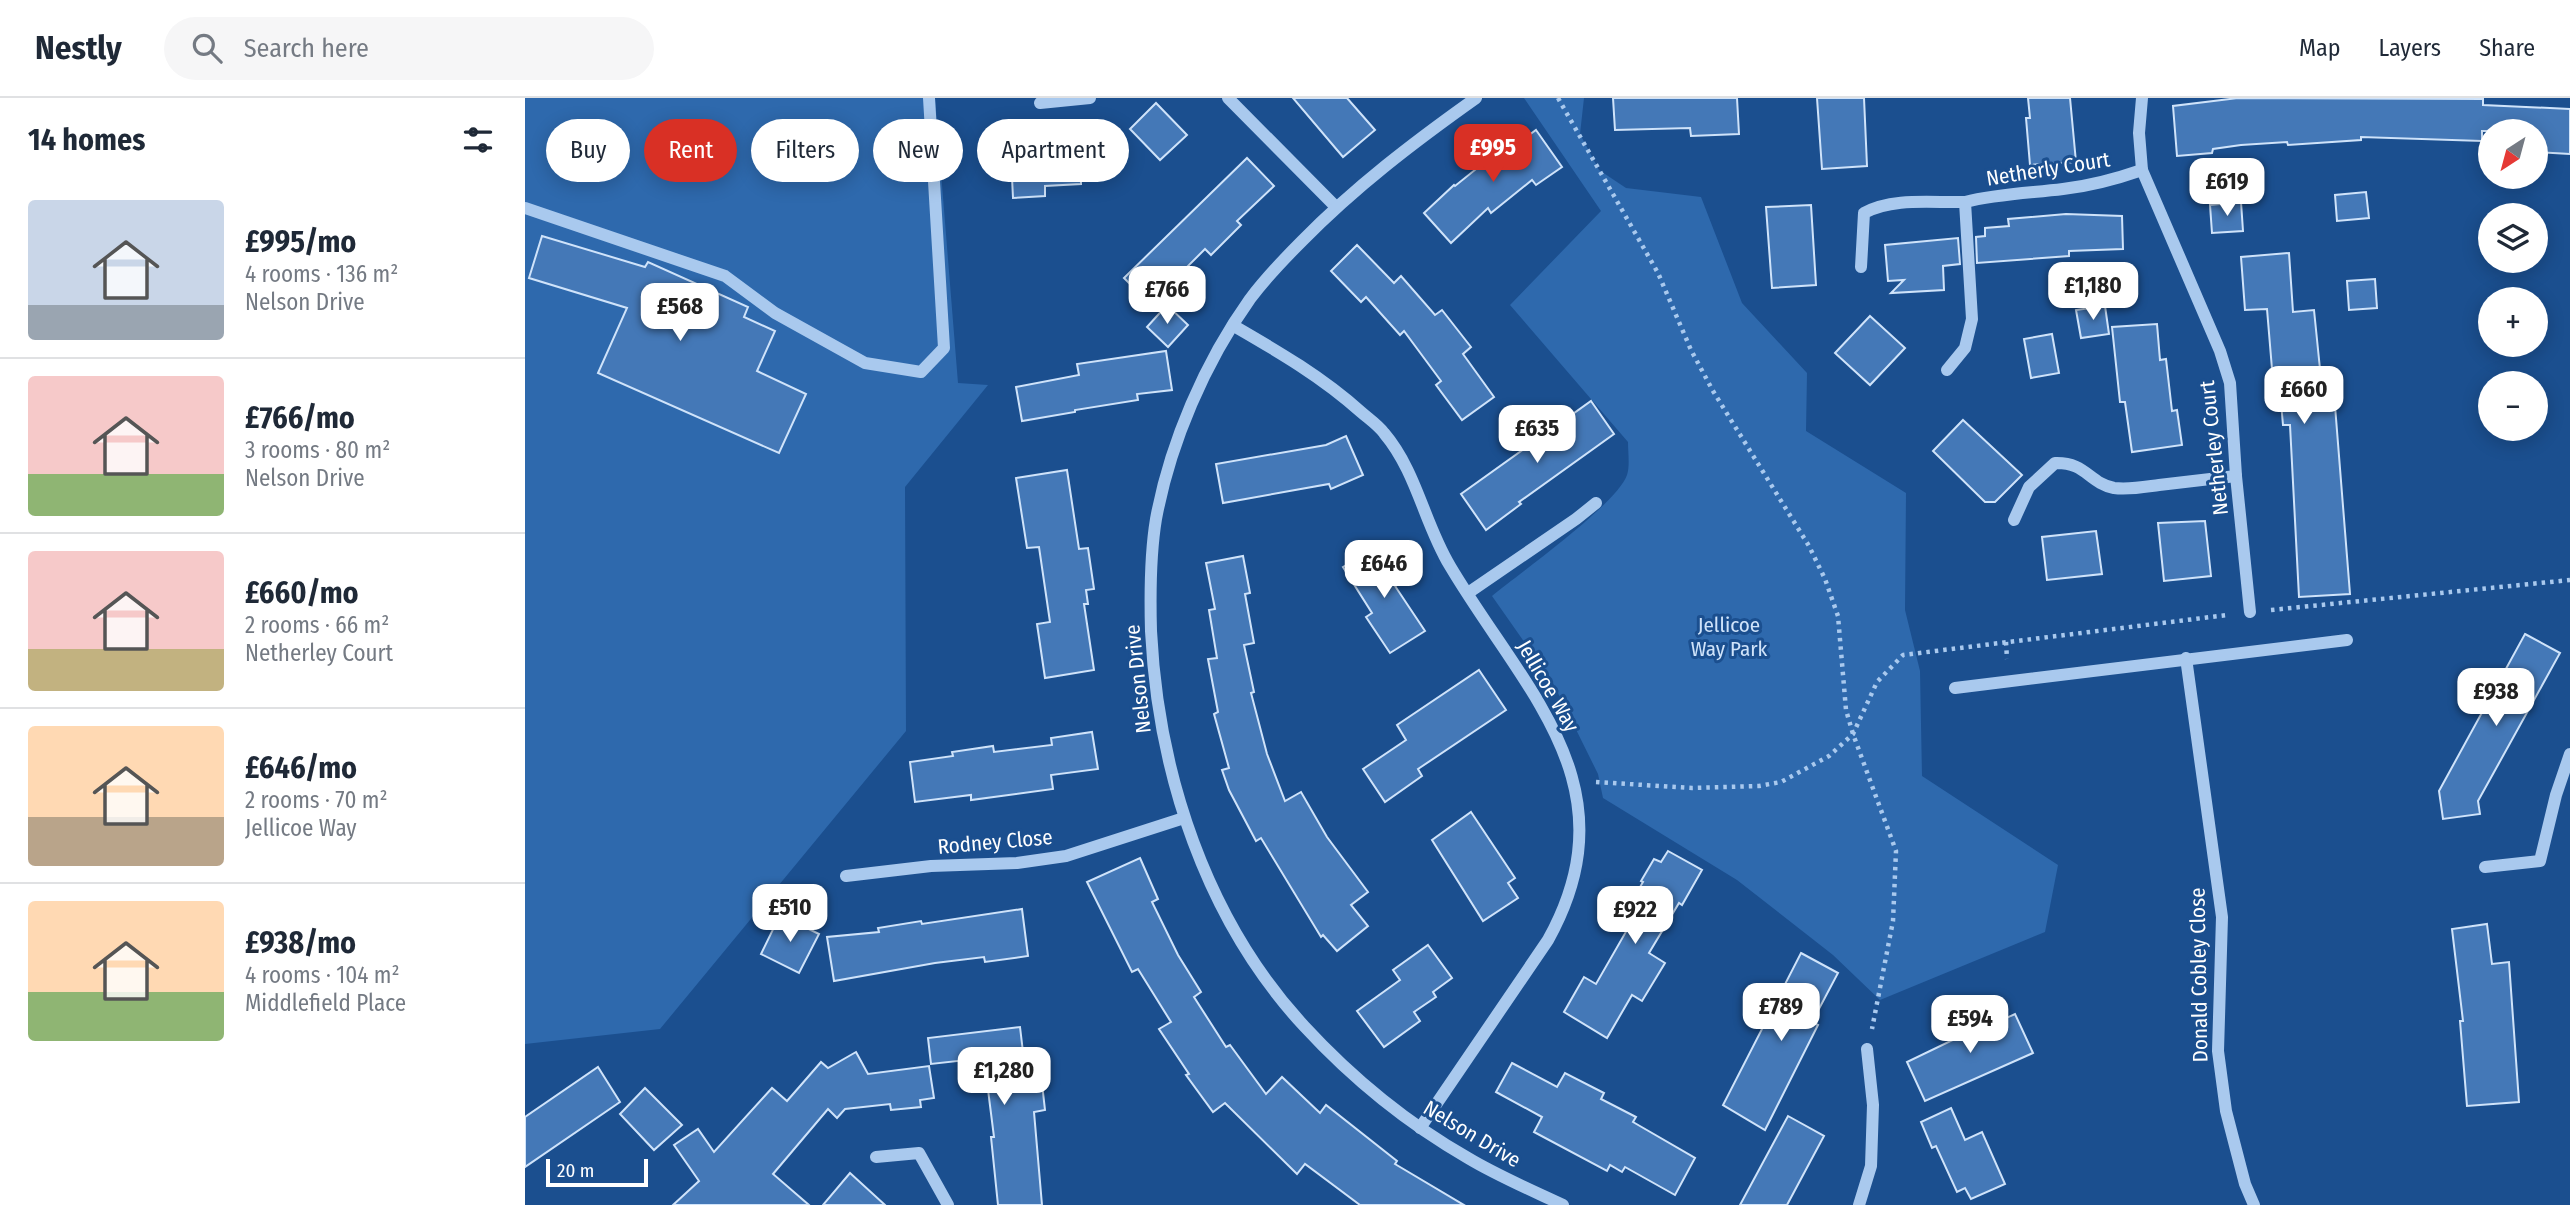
<!DOCTYPE html>
<html lang="en">
<head>
<meta charset="utf-8">
<style>
	:root { --surface:#fff; --page:#f6f6f7; --text:#1f2937; --muted:#747a83; --line:#e0e1e3; --accent:#d93025 }
	body { margin:0; font-family:"Fira Sans Condensed",sans-serif; background:var(--page); color:var(--text); height:100vh; display:flex; flex-direction:column; font-size:26px; white-space:nowrap }
	* { box-sizing:border-box; margin:0 }
	p { font-size:23px; color:var(--muted) }
	.icon { flex:none; width:38px; height:38px; fill:none; stroke:currentColor; stroke-width:2; stroke-linecap:round; stroke-linejoin:round }
	.map { position:relative; flex:1; overflow:hidden }
	.details { display:flex; flex-direction:column; background:var(--surface); width:525px }
	.details>* { flex:none }
	.guide { position:absolute; left:21px; top:21px; width:665px; height:63px; display:flex; gap:14px }
	.needle { width:46px; rotate:216deg }
	.controls { position:absolute; left:1953px; top:21px; display:grid; gap:14px }
	.controls a { display:grid; place-items:center; width:70px; height:70px; border-radius:50%; background:var(--surface); box-shadow:0 4px 18px #0003; font-size:35px }
	.scale { position:absolute; left:21px; bottom:18px; width:102px; box-sizing:border-box; padding-left:7px; border:4px solid #fff; border-top:0; font-size:19px; line-height:24px; white-space:nowrap; color:#fff; -webkit-text-stroke:5px #1b4f8f; paint-order:stroke }
	.price { position:absolute; translate:-50% -60px; padding:0 16px; border-radius:14px; background:#fff; color:#222; font-size:23px; line-height:46px; filter:drop-shadow(0 2px 4px #0008) }
	.price::after { content:''; position:absolute; left:50%; top:42px; width:21px; height:16px; margin-left:-10px; background:inherit; clip-path:polygon(0 0,100% 0,50% 100%) }
	.price.selected { background:var(--accent); color:#fff }
	ul { padding:0; list-style:none }
	li { display:flex; align-items:center; gap:21px; height:175px; padding:0 28px }
	li+li { border-top:2px solid var(--line) }
	li span { display:grid; place-items:center; flex:none; width:196px; height:140px; border-radius:7px; color:#555 }
	li>.icon { margin-inline-start:auto }
	span .icon { width:84px; height:84px; fill:#fffc; stroke-width:1 }
	li b { font-size:30px }
	h2 { display:flex; justify-content:space-between; align-items:center; height:84px; padding:0 28px; font-size:30px }
	.pill { padding:0 24px; border-radius:32px; background:var(--surface); box-shadow:0 4px 18px #0003; font-size:24px; line-height:63px }
	.pill.selected { background:var(--accent); color:#fff }
	header { display:flex; align-items:center; gap:42px; box-sizing:border-box; height:98px; padding:0 35px; background:var(--surface); border-bottom:2px solid var(--line) }
	header strong { font-size:33px }
	nav { display:flex; gap:38px; margin-inline-start:auto; font-size:24px }
	.search { width:490px; height:63px; background:var(--page); display:flex; align-items:center; gap:18px; box-sizing:border-box; padding:0 24px; border-radius:38px; color:var(--muted); font-size:26px }
	main { display:flex; flex:1; min-height:0 }
	.map>svg:first-child { display:block }
	.green { fill:#2e69ad }
	.building { fill:#4478b7; stroke:#cfe3fa; stroke-width:2 }
	.lines { fill:none; stroke-linecap:round; stroke-linejoin:round }
	.path { stroke:#a9c9ee; stroke-width:4.5; stroke-dasharray:3.5 5; stroke-linecap:butt }
	.minor { stroke:#a9c9ee; stroke-width:12 }
	.labels { text-anchor:middle; stroke-width:6; stroke-linejoin:round; paint-order:stroke }
	.street-label { font-size:21px; fill:#fff; stroke:#1b4f8f }
	.park-label { font-size:21px; fill:#cfe3fa; stroke:#1b4f8f }
</style>
</head>
<body>
<header>
<strong>Nestly</strong>
<div class="search"><svg class="icon" aria-label="search" viewBox="0 0 24 24"><circle cx="10" cy="10" r="6"/><path d="M15 15l6 6"/></svg>Search here</div>
<nav><a>Map</a><a>Layers</a><a>Share</a></nav>
</header>
<main>
<section class="details">
<h2>14 homes<svg class="icon" aria-label="filters" viewBox="0 0 24 24"><path d="M4 7h16M4 17h16"/><circle cx="9" cy="7" r="2"/><circle cx="15" cy="17" r="2"/></svg></h2>
<ul>
<li><span style="background:linear-gradient(#c9d6e8 75%,#9aa5b1 0)"><svg class="icon" aria-label="home" viewBox="0 0 24 24"><path d="M3 11l9-7 9 7M6 9v11h12V9"/></svg></span><div><b>£995/mo</b><p>4 rooms · 136 m²</p><p>Nelson Drive</p></div></li>
<li><span style="background:linear-gradient(#f6c9c9 70%,#8fb573 0)"><svg class="icon" aria-label="home" viewBox="0 0 24 24"><path d="M3 11l9-7 9 7M6 9v11h12V9"/></svg></span><div><b>£766/mo</b><p>3 rooms · 80 m²</p><p>Nelson Drive</p></div></li>
<li><span style="background:linear-gradient(#f6c9c9 70%,#c2b280 0)"><svg class="icon" aria-label="home" viewBox="0 0 24 24"><path d="M3 11l9-7 9 7M6 9v11h12V9"/></svg></span><div><b>£660/mo</b><p>2 rooms · 66 m²</p><p>Netherley Court</p></div></li>
<li><span style="background:linear-gradient(#ffd9b3 65%,#b9a48a 0)"><svg class="icon" aria-label="home" viewBox="0 0 24 24"><path d="M3 11l9-7 9 7M6 9v11h12V9"/></svg></span><div><b>£646/mo</b><p>2 rooms · 70 m²</p><p>Jellicoe Way</p></div></li>
<li><span style="background:linear-gradient(#ffd9b3 65%,#8fb573 0)"><svg class="icon" aria-label="home" viewBox="0 0 24 24"><path d="M3 11l9-7 9 7M6 9v11h12V9"/></svg></span><div><b>£938/mo</b><p>4 rooms · 104 m²</p><p>Middlefield Place</p></div></li>
</ul>
</section>
<div class="map">
<svg width="2045" height="1107" viewBox="0 0 2045 1107">
	<rect width="100%" height="100%" fill="#1b4f8f"/>
	<g class="green">
		<path d="M0,0h410l23,285 30,2 -83,102 1,244 -246,298 -135,15z"/>
		<path d="M999,0h60l-4,36 19,36 27,18 75,9 41,106 65,70 -1,58 100,62 -1,117 15,61 2,105 136,89 -13,67 -165,68 -47,-45 -96,-75 -134,-82 -5,-24 -45,-91 -61,-87c28,-23 125,-92 135,-121 3,-9 1,-23 1,-33l-118,-137 91,-94z"/>
	</g>
	<g class="building">
		<path d="M768,0h54l28,32 -32,27z"/>
		<path d="M1088,0h124l2,36 -48,2 -1,-8 -75,2z"/>
		<path d="M1292,0h47l3,68 -45,3z"/>
		<path d="M1503,0h42l6,64 -46,3 -4,-47h4z"/>
		<path d="M1713,0l245,1v6l87,4v45l-34,-2v-21h-54v10l-121,-4v3l-73,5 -1,-3 -46,3 -28,4 -1,4 -35,3 -4,-50z"/>
		<path d="M631,5l31,32 -27,25 -30,-31z"/>
		<path d="M1011,32l26,37 -26,18 -4,-5 -41,33 -3,-5 -37,35 -27,-30 30,-28 1,1 66,-53 4,5z"/>
		<path d="M522,45h33l1,41 -36,2v10l-32,2 -2,-41 36,-2z"/>
		<path d="M722,60l27,28 -37,35 4,4 -30,30 -6,-6 -55,55 -26,-26z"/>
		<path d="M1841,94l3,26 -32,3 -2,-26z"/>
		<path d="M1716,104l2,29 -31,2 -2,-28z"/>
		<path d="M1286,107l5,80 -44,3 -6,-81z"/>
		<path d="M1541,116l56,2 1,33 -54,2v5l-92,7 -1,-26 9,-1v-8l24,-2 -1,-7z"/>
		<path d="M17,138l103,31 3,-5 100,45 -4,10 31,14 -18,40 49,23 -27,59 -181,-80 29,-65 -98,-30z"/>
		<path d="M1433,140l2,26 -17,2 1,24 -53,3 13,-13 -16,1 -3,-36z"/>
		<path d="M832,147l37,38 7,-7 34,39 7,-5 29,37 -8,7 31,43 -32,23 -26,-35 5,-4 -37,-50 -4,4 -34,-38 -5,5 -30,-31z"/>
		<path d="M1764,155l4,59 21,-2 6,59 12,-1 18,226 -51,3 -9,-172h-7l-5,-56h-6l-5,-60 -22,1 -4,-53z"/>
		<path d="M1850,181l2,29 -28,2 -2,-29z"/>
		<path d="M642,207l21,20 -20,22 -21,-20z"/>
		<path d="M1580,208l4,28 -28,4 -5,-28z"/>
		<path d="M1345,218l35,32 -35,37 -35,-32z"/>
		<path d="M1632,226l3,36 6,-1 6,52 5,-1 5,35 -50,7 -7,-50h-5l-8,-75z"/>
		<path d="M1527,236l7,39 -28,5 -7,-39z"/>
		<path d="M641,253l6,39 -35,4 1,6 -63,10v2l-53,9 -6,-34 63,-12 -2,-11z"/>
		<path d="M1066,303l23,33 -95,68 2,2 -35,26 -25,-36z"/>
		<path d="M1438,322l59,55 -27,27h-10l-52,-51z"/>
		<path d="M821,338l17,39 -32,14 -2,-5 -106,19 -7,-39 110,-19z"/>
		<path d="M542,372l12,79 9,-1 6,41 -8,1 2,14h-4l10,66 -49,8 -8,-54 13,-2 -11,-75 -12,1 -11,-70z"/>
		<path d="M1680,423l6,55 -47,5 -6,-58z"/>
		<path d="M1571,433l6,43 -55,6 -5,-43z"/>
		<path d="M851,449l23,37 -4,2 30,45 -35,22 -24,-36 6,-4 -29,-46z"/>
		<path d="M718,458l7,37 -5,1 9,49 -10,2 10,47 -3,1 16,61 18,47 16,-9 26,45 41,55 -17,13 17,21 -31,25 -14,-16 -2,2 -60,-99 -5,3 -27,-51 -7,-20 7,-2 -15,-54 4,-2 -10,-53 9,-1 -8,-48 6,-1 -9,-46z"/>
		<path d="M2000,536l35,19 -82,148 2,13 -37,5 -4,-28z"/>
		<path d="M954,572l27,40 -88,59 4,7 -37,26 -22,-33 43,-29 -9,-15z"/>
		<path d="M567,634l6,37 -47,6 2,14 -82,11v-5l-56,7 -5,-40 43,-6 -1,-4 41,-6 1,6 58,-7 -1,-7z"/>
		<path d="M946,714l44,66 -7,5 10,15 -35,23 -51,-81z"/>
		<path d="M1143,753l34,19 -20,35 -3,-2 -30,50 16,10 -23,38 -10,-6 -25,43 -43,-26 20,-35 12,7 31,-54 -9,-5 25,-43 -2,-1 13,-22 7,3z"/>
		<path d="M615,760l18,41 -6,3 26,53 23,37 -7,5 32,50 4,-2 36,49 16,-17 38,36 6,-8 71,56 -2,3 69,41h-104l-55,-41 -8,10 -72,-71 -12,9 -27,-37 3,-1 -30,-45 12,-7 -33,-53 -6,3 -45,-90z"/>
		<path d="M497,811l6,47 -43,6 -1,-5 -49,6 -101,18 -7,-44 52,-5 -1,-4 43,-7 1,3z"/>
		<path d="M255,817l39,19 -20,39 -38,-19z"/>
		<path d="M1962,826l5,40 17,-2 10,140 -52,4 -7,-85h3l-11,-92z"/>
		<path d="M903,847l24,33 -19,14 3,5 -22,15 6,9 -36,26 -27,-36 43,-31 -7,-10z"/>
		<path d="M1276,855l37,20 -26,49 6,3 -53,105 -42,-25z"/>
		<path d="M1474,914l3,8 13,-6 18,39 -108,48 -18,-39 52,-25 -3,-7z"/>
		<path d="M495,929l6,50 15,-2 4,35 -11,2 8,93h-44l-7,-68h3l-10,-79 -53,6 -3,-26z"/>
		<path d="M331,954l12,22 61,-8 5,32 -14,2 1,7 -30,3 -1,-6 -45,5 -8,9 -9,-9 -55,65 36,31h-136l26,-24 -25,-36 24,-16 16,23 58,-64 15,13 34,-39 7,6z"/>
		<path d="M987,965l45,24 8,-14 39,20 -3,6 35,18 -3,5 62,36 -20,37 -50,-28 -3,5 -12,-7 -3,6 -73,-39 8,-15 -46,-25z"/>
		<path d="M73,969l22,35 -95,65v-50z"/>
		<path d="M120,990l37,37 -28,25 -34,-36z"/>
		<path d="M1426,1010l14,32 17,-8 23,52 -34,15 -6,-11 -8,4 -21,-46 -4,2 -11,-26z"/>
		<path d="M1263,1018l36,20 -14,26 -23,43h-47z"/>
		<path d="M325,1075l35,32h-62z"/>
	</g>
	<g class="lines">
		<g class="path">
			<path d="M1033,0l100,175 33,77 22,41 96,155 16,33 13,37 8,94 7,24 43,117 -3,70 -21,108"/>
			<path d="M1746,512l299,-30"/>
			<path d="M1481,544l1,17"/>
			<path d="M1071,684l96,6 67,-2 22,-4 48,-26 24,-22 24,-52 26,-27 324,-40"/>
		</g>
		<g class="minor">
			<path d="M703,0l108,109"/>
			<path d="M951,0c-62,44 -121,89 -174,143 -18,18 -37,38 -52,58 -45,63 -80,144 -94,220 -6,36 -6,76 -5,112 7,142 55,289 153,395 47,51 103,97 164,132 30,18 63,32 95,47"/>
			<path d="M1617,0l-3,35 3,37 78,181 10,32 6,93 14,136"/>
			<path d="M515,5l50,-5"/>
			<path d="M0,110l200,68 50,37 90,50 56,9 23,-24 -15,-250"/>
			<path d="M1336,169l3,-54c29,-16 69,-10 101,-11"/>
			<path d="M709,228c45,26 88,51 127,86 8,7 17,13 23,21 33,39 40,90 66,133 74,125 184,219 98,374l-128,188"/>
			<path d="M1422,272l18,-22 7,-29 -7,-117c32,-8 65,-9 98,-13 27,-3 53,-10 79,-19"/>
			<path d="M1489,422l15,-33 26,-24c31,-1 34,20 59,25 15,2 30,-1 45,-3 25,-3 51,-6 77,-9"/>
			<path d="M943,495l108,-74 20,-16"/>
			<path d="M1661,560l36,259 -4,134 8,60 19,73 9,21"/>
			<path d="M1430,590l392,-48"/>
			<path d="M1960,769l55,-6 16,-66 14,-41"/>
			<path d="M321,778l85,-10 86,-3 49,-7 118,-38"/>
			<path d="M351,1059l43,-4 29,52"/>
			<path d="M1334,1107l12,-39 2,-61 -6,-56"/>
		</g>
	</g>
	<g class="labels">
		<g class="street-label">
			<text transform="translate(1523 71) rotate(-9)" y="7">Netherly Court</text>
			<text transform="translate(1689 350) rotate(-96)" y="7">Netherley Court</text>
			<text transform="translate(613 581) rotate(-96)" y="7">Nelson Drive</text>
			<text transform="translate(1023 588) rotate(60)" y="7">Jellicoe Way</text>
			<text transform="translate(470 744) rotate(-5)" y="7">Rodney Close</text>
			<text transform="translate(1674 877) rotate(-91)" y="7">Donald Cobley Close</text>
			<text transform="translate(947 1036) rotate(31)" y="7">Nelson Drive</text>
		</g>
		<g class="park-label">
			<text x="1204" y="534">Jellicoe<tspan x="1204" dy="24">Way Park</tspan></text>
		</g>
	</g>
</svg>
<div class="controls">
<a><svg class="needle" viewBox="-14 -14 28 28"><path d="M0-13l5 13h-10z" fill="#e53935"/><path d="M0 13l5-13h-10z" fill="#747a83"/></svg></a>
<a><svg class="icon" aria-label="layers" viewBox="0 0 24 24"><path d="M12 4l9 5-9 5-9-5zM3 14l9 5 9-5"/></svg></a>
<a>+</a>
<a>−</a>
</div>
<div class="scale">20 m</div>
<b class="price selected" style="left:968px;top:86px">£995</b>
<b class="price" style="left:1702px;top:120px">£619</b>
<b class="price" style="left:1568px;top:224px">£1,180</b>
<b class="price" style="left:642px;top:228px">£766</b>
<b class="price" style="left:155px;top:245px">£568</b>
<b class="price" style="left:1779px;top:328px">£660</b>
<b class="price" style="left:1012px;top:367px">£635</b>
<b class="price" style="left:859px;top:502px">£646</b>
<b class="price" style="left:1971px;top:630px">£938</b>
<b class="price" style="left:265px;top:846px">£510</b>
<b class="price" style="left:1110px;top:848px">£922</b>
<b class="price" style="left:1256px;top:945px">£789</b>
<b class="price" style="left:1445px;top:957px">£594</b>
<b class="price" style="left:479px;top:1009px">£1,280</b>
<div class="guide">
<a class="pill">Buy</a>
<a class="pill selected">Rent</a>
<a class="pill">Filters</a>
<a class="pill">New</a>
<a class="pill">Apartment</a>
</div>
</div>
</main>
</body>
</html>
